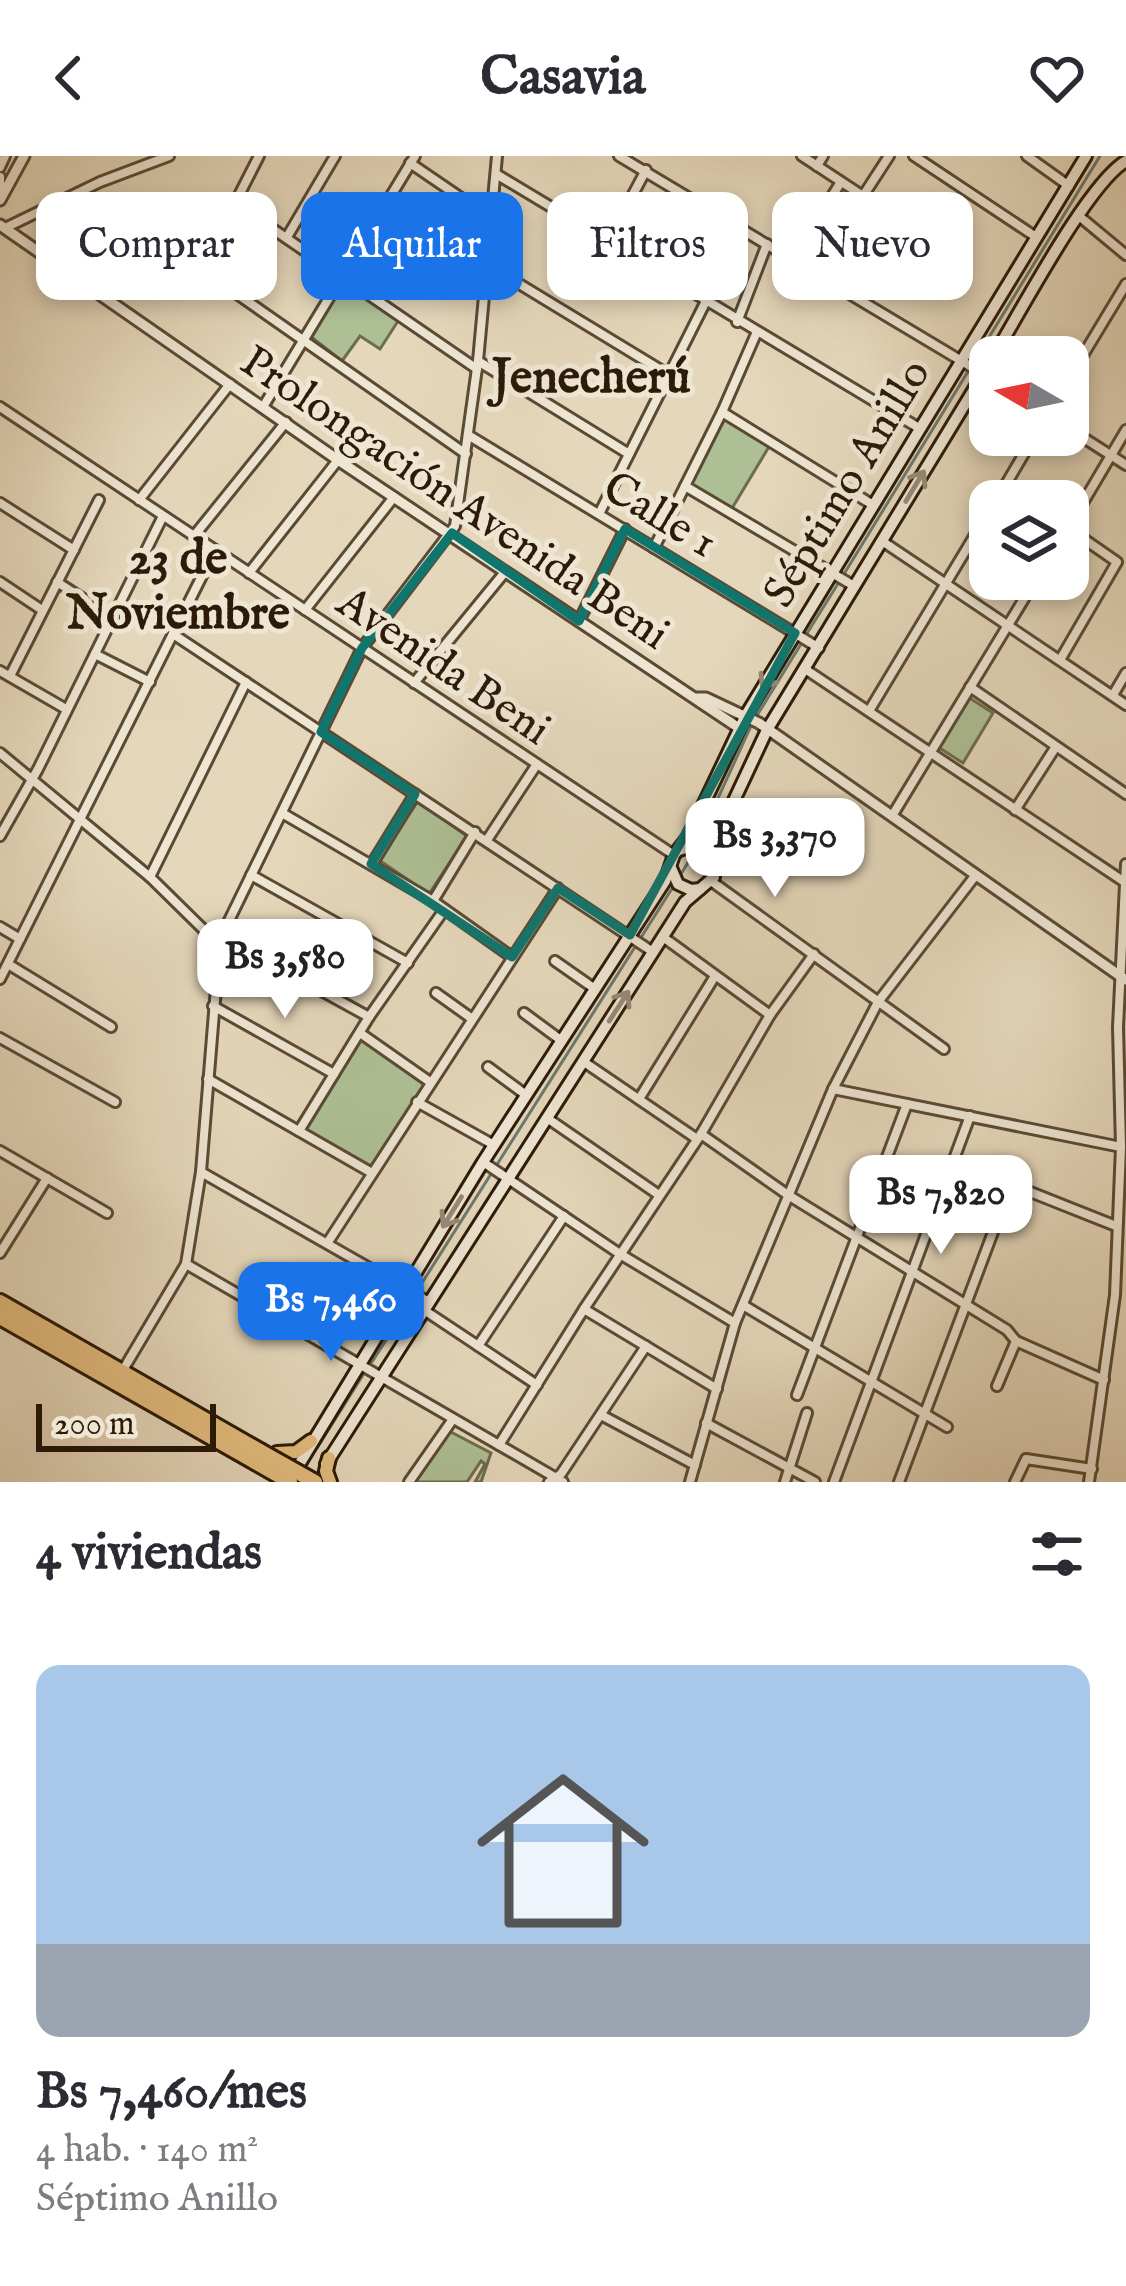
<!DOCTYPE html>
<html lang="es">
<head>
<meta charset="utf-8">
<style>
	:root { --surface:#fff; --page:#f7f7f7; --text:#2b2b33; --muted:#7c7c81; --line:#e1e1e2; --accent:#1a73e8 }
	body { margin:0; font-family:"IM FELL English",serif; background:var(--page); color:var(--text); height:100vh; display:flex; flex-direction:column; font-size:45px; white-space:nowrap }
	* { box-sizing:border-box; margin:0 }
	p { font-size:39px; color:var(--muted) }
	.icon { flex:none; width:66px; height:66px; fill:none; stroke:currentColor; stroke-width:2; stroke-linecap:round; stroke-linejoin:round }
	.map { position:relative; height:1326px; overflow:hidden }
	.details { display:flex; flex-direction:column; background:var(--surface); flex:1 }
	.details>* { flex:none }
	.top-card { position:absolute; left:36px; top:36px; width:1056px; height:108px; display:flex; gap:24px }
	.needle { width:78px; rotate:279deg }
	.buttons { position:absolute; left:969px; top:180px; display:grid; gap:24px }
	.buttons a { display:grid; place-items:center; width:120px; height:120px; border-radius:24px; background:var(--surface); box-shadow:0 6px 18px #0003; font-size:60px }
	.scale { position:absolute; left:36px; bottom:30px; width:180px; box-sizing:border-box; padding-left:12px; border:6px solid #2b1b07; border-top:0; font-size:33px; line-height:42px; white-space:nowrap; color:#2b1b07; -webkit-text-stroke:9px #eee5d3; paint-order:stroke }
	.price { position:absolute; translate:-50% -102px; padding:0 27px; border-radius:24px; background:#fff; color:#222; font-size:39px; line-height:78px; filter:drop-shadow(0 3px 6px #0008) }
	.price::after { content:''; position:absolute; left:50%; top:72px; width:36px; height:27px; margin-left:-18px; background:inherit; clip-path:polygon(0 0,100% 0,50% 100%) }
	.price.current { background:var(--accent); color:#fff }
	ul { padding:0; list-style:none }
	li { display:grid; align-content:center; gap:24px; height:636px; padding:0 36px }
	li+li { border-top:3px solid var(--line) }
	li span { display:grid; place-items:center; height:372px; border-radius:24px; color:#555 }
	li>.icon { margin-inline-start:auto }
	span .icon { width:216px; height:216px; fill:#fffc; stroke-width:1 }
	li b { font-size:51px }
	h2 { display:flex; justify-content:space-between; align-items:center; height:144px; padding:0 36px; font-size:51px }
	.tag { padding:0 42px; border-radius:24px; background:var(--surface); box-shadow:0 6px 18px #0003; font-size:42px; line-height:108px }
	.tag.current { background:var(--accent); color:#fff }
	header { display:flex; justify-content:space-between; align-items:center; height:156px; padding:0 36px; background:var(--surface); font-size:54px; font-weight:800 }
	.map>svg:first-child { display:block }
	.green { fill:#aebf95; stroke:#6c6d4e; stroke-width:3 }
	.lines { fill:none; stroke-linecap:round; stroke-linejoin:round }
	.stream { stroke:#6c7970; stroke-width:3 }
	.minor-casing { stroke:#5a4a34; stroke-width:14 }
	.tertiary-casing { stroke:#5a4a34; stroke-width:15 }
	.secondary-casing { stroke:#2b1b07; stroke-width:16 }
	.primary-casing { stroke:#2b1b07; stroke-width:18 }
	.trunk-casing { stroke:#2b1b07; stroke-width:20 }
	.minor { stroke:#eee5d3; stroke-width:8 }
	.tertiary { stroke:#eee5d3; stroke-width:9 }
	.secondary { stroke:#eee5d3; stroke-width:10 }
	.primary { stroke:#e2bc7e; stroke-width:12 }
	.trunk { stroke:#e2bc7e; stroke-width:14 }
	.trunk-bridge-casing { stroke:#2b1b07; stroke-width:20; stroke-linecap:butt }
	.trunk-bridge { stroke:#e2bc7e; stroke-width:14 }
	.oneway { stroke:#968a77 }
	.marked { fill:none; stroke:#0f766e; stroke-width:9; stroke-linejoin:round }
	.labels { text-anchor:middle; stroke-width:10; stroke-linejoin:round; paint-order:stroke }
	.street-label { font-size:45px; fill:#2b1b07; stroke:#eee5d3 }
	.neighbourhood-label { font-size:48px; font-weight:bold; fill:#2b1b07; stroke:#eee5d3 }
</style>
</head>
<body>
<header><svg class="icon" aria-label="back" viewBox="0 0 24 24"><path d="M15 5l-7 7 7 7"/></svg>Casavia<svg class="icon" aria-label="heart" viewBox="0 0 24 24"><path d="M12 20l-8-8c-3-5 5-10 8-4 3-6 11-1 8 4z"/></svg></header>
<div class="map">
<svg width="1126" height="1326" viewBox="0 0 1126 1326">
	<rect width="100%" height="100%" fill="#e5d7bb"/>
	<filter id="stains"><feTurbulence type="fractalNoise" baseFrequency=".00167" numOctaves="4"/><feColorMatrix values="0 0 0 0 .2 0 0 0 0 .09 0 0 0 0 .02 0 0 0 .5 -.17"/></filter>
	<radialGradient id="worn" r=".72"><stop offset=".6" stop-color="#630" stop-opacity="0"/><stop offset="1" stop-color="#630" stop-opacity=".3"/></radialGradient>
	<g class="green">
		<path d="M345,126l55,36 -20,31 -20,-13 -18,25 -32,-25z"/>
		<path d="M724,263l46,26 -39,65 -39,-24 -1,-6z"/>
		<path d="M968,541l25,16 -30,50 -25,-16z"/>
		<path d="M418,645l49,35 -38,58 -50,-34z"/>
		<path d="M362,881l63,46 -54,83 -66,-37z"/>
		<path d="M449,1275l42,22 -10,29h-6l10,-18 -4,-3 -14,21h-55z"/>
	</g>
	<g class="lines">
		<g class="stream">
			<path d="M844,418l256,-418"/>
			<path d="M806,479l33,-53"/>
			<path d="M756,561l45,-73"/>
			<path d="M698,686l53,-116"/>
			<path d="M678,723l17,-28"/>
			<path d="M420,1130l253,-399"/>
			<path d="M372,1206l41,-64"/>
			<path d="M317,1292l46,-73"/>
		</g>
		<defs>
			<g id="minor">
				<path d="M259,0l-24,47 242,166"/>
				<path d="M619,0l371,222"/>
				<path d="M802,0l61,40 26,-40"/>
				<path d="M914,0l122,81"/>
				<path d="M1027,0l42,30"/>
				<path d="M410,7l82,56"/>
				<path d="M817,10l6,-10"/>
				<path d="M0,11l5,-11"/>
				<path d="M496,18l423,254"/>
				<path d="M0,21v10"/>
				<path d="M1079,60l47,39"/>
				<path d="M376,63l109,74"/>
				<path d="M5,72l95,-46 69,-26"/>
				<path d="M287,81l48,-81"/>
				<path d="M607,87l39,-73"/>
				<path d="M45,100l37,-63"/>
				<path d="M792,103l49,-77"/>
				<path d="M488,109l181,110"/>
				<path d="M207,117l259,181"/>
				<path d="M737,166l30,-78"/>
				<path d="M478,205l151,93"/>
				<path d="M1068,224l58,-96"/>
				<path d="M0,251l674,448"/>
				<path d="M263,251l152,-251"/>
				<path d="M722,256l151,93"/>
				<path d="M1068,272l58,37"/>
				<path d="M468,279l351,213"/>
				<path d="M685,330l169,100"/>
				<path d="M139,344l91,-116"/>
				<path d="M996,345l39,-66"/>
				<path d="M0,347l74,47"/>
				<path d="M599,358l106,-211"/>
				<path d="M194,380l92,-114"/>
				<path d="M882,385l244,164"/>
				<path d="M654,392l68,-136 34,-78"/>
				<path d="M249,417l89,-113"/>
				<path d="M0,426l42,28"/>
				<path d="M57,426l31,20"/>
				<path d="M305,454l89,-113"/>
				<path d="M579,465l46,-92"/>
				<path d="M173,478l480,318"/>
				<path d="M95,498l55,28"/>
				<path d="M1060,504l57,-98 -49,-34 58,-98"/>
				<path d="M805,513l318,212"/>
				<path d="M0,515l66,38"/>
				<path d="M10,520l89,-176"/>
				<path d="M414,527l91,-111"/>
				<path d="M970,531l156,107"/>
				<path d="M1113,539l13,-22"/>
				<path d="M869,555l121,-201"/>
				<path d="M0,597l150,124 59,58 20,5 140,77"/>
				<path d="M1015,654l40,-62"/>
				<path d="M282,657l151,88 79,56"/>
				<path d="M892,660l144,-237"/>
				<path d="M0,680l38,-67 125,-253"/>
				<path d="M487,684l50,-76"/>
				<path d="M372,708l43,-70"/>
				<path d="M251,719l157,88"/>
				<path d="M150,721l96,-195"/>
				<path d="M711,725l233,168"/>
				<path d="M433,745l42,-69"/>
				<path d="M0,771l20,12"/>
				<path d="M663,781l107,78"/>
				<path d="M555,805l40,28"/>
				<path d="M8,808l103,63"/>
				<path d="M0,823l215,-429"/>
				<path d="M436,837l35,25"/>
				<path d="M213,850l121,68"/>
				<path d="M524,857l38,28"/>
				<path d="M360,877l70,49"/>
				<path d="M0,882l115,64"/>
				<path d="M584,906l113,77"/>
				<path d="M488,911l38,28"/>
				<path d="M208,923l164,94"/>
				<path d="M833,933l288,58"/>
				<path d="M639,943l76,-123"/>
				<path d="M417,946l77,43"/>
				<path d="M547,962l112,77"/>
				<path d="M299,975l70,-114 75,-107"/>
				<path d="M701,978l87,61 219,135 9,11 88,39"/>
				<path d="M0,995l107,62"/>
				<path d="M483,1006l137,92 115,69"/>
				<path d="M201,1016l228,130"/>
				<path d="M995,1022l121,48"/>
				<path d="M328,1086l230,-354"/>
				<path d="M0,1097l47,-75"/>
				<path d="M186,1108l377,218"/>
				<path d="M743,1149l204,122"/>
				<path d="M584,1153l133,80"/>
				<path d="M424,1154l113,75"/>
				<path d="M478,1190l86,-130"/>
				<path d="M123,1214l63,-106 15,-92 19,-233 142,-291 93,-122 23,-165 19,-205"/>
				<path d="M997,1230l19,-45"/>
				<path d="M797,1239l110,-291"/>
				<path d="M601,1259l94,50"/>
				<path d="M706,1267l109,59"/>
				<path d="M499,1289l85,-136 117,-175 69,-119 44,-61"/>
				<path d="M409,1326l44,-63"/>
				<path d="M549,1326l12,-8 85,-128"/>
				<path d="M690,1326l45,-159 98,-234 45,-87 97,-126"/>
				<path d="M785,1326l22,-69"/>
				<path d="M834,1326l136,-366"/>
				<path d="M899,1326l117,-311"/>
				<path d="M1015,1326l11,-23 66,10"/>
				<path d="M1089,1326l26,-187 6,-148 -3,-120 8,-163"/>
			</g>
			<g id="tertiary">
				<path d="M0,44l24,-44"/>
				<path d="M0,69l338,235 401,268"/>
				<path d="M697,542h9l53,25 367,257"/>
			</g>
			<g id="secondary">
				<path d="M993,201c27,-44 95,-174 133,-196"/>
				<path d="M679,694l19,-6 16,13"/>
				<path d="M671,712l7,16 13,6 9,-1"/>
				<path d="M326,1308l359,-562 29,-25 2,-38 51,-109 223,-367"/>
				<path d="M294,1317l189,-311 182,-281 9,-26 14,-18 58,-122 340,-559"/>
			</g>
			<g id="primary">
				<path d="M277,1297l19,-1 15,-11"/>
				<path d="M329,1302l-3,13 4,11"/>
			</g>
			<g id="trunk">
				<path d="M0,1146l260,149"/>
				<path d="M0,1161l255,145"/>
			</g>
		</defs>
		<use href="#minor" class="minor-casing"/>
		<use href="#tertiary" class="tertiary-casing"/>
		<use href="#secondary" class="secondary-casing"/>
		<use href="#primary" class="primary-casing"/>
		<use href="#trunk" class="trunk-casing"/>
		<use href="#minor" class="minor"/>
		<use href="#tertiary" class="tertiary"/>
		<use href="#secondary" class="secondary"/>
		<use href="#primary" class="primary"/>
		<use href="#trunk" class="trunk"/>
		<defs>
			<g id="trunk-bridge">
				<path d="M260,1295l55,31"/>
				<path d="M255,1306l35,20"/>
			</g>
		</defs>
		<use href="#trunk-bridge" class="trunk-bridge-casing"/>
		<use href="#trunk-bridge" class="trunk-bridge"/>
	</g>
	<defs><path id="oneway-shaft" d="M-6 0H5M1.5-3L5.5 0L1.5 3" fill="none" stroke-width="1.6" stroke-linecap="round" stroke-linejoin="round" transform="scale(3)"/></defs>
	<g class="oneway">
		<use href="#oneway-shaft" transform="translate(915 330) rotate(-59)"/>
		<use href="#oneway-shaft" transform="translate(771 518) rotate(121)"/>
		<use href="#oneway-shaft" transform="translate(619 850) rotate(-57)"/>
		<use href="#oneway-shaft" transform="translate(452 1056) rotate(122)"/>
	</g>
	<path class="marked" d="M625,373l170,104 -165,302 -72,-47 -46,69 -141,-93 44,-70 -94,-62 41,-84 90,-115 127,88z"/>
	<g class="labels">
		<g class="street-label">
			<text transform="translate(845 326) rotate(-59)" y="16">Séptimo Anillo</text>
			<text transform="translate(456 340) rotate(34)" y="16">Prolongación Avenida Beni</text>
			<text transform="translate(661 357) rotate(31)" y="16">Calle 1</text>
			<text transform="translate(445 508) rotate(34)" y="16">Avenida Beni</text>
		</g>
		<g class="neighbourhood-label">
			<text x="591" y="236">Jenecherú</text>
			<text x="178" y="417">23 de<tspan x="178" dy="55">Noviembre</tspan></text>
		</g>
	</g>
	<rect width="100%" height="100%" filter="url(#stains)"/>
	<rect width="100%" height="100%" fill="url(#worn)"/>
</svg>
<div class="buttons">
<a><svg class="needle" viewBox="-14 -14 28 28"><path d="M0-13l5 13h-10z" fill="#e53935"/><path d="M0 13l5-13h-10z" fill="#7c7c81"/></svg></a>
<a><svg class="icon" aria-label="layers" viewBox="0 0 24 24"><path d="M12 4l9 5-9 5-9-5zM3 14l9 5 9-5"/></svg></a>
</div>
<div class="scale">200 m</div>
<b class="price" style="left:775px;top:744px">Bs 3,370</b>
<b class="price" style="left:285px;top:865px">Bs 3,580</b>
<b class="price" style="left:941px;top:1101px">Bs 7,820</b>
<b class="price current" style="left:331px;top:1208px">Bs 7,460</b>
<div class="top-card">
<a class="tag">Comprar</a>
<a class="tag current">Alquilar</a>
<a class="tag">Filtros</a>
<a class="tag">Nuevo</a>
</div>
</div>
<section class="details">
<h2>4 viviendas<svg class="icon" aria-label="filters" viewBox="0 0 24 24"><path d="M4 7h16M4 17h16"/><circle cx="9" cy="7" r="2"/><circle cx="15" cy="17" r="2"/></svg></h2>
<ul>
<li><span style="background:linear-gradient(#a9c7e8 75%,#9aa5b1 0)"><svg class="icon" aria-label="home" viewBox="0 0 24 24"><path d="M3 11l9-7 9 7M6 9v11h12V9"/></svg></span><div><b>Bs 7,460/mes</b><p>4 hab. · 140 m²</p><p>Séptimo Anillo</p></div></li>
</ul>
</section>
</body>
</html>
